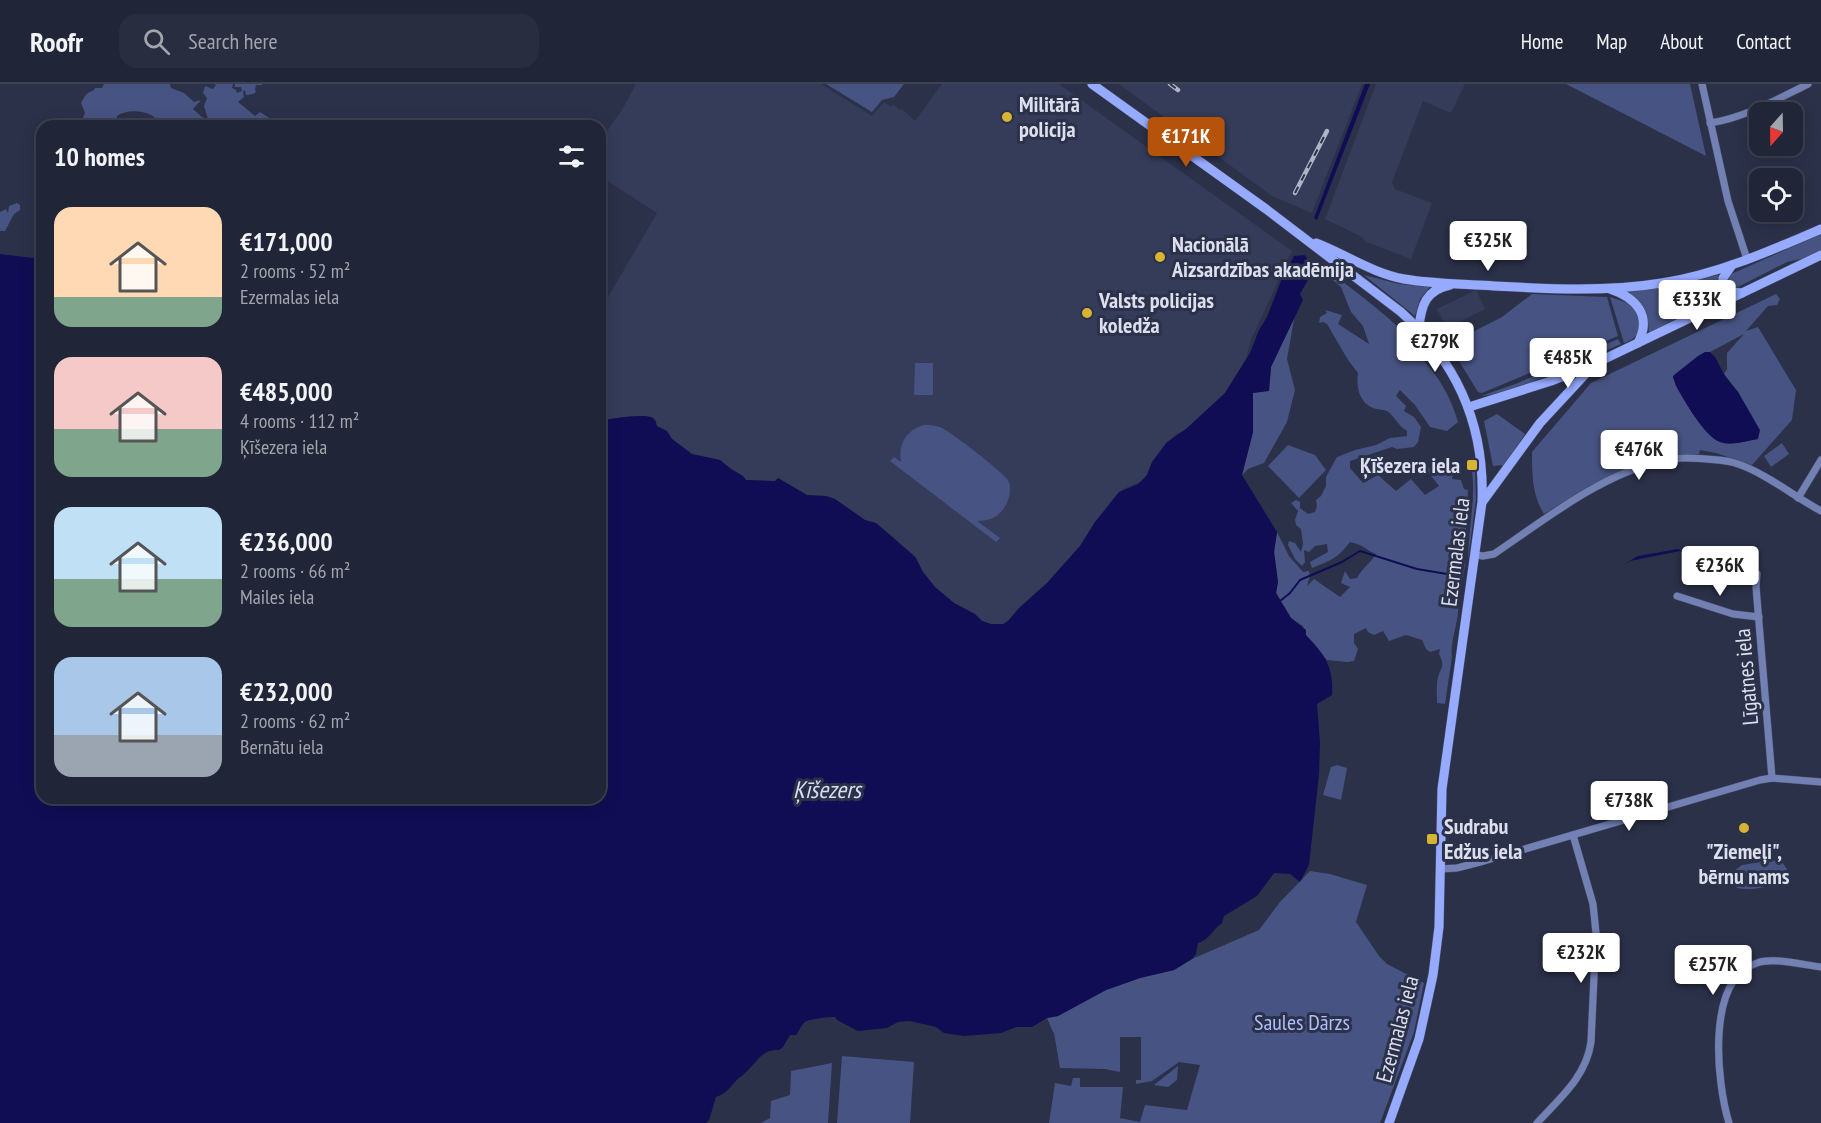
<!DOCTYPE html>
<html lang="en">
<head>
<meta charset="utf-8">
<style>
	:root { --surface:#202537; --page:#282d3f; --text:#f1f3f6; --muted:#a2a5ad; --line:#3d4252; --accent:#b45309 }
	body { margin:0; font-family:"PT Sans Narrow",sans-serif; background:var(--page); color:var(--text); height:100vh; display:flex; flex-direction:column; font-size:22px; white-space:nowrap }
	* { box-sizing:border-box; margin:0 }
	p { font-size:20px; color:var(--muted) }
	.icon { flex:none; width:33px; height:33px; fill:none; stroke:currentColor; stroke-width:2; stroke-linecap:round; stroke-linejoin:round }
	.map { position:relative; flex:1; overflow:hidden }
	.drawer { position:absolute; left:36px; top:36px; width:570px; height:684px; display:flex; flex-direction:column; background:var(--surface); border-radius:18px; box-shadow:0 3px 15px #0003,0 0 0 2px var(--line) }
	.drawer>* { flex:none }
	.needle { width:39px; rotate:200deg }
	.fabs { position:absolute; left:1749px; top:18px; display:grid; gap:12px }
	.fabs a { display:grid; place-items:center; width:54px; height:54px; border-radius:12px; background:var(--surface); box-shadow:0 3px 15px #0003,0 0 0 2px var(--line); font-size:30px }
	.price { position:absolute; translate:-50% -51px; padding:0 14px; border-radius:6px; background:#fff; color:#222; font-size:20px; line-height:39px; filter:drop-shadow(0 2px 3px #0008) }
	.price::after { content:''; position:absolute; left:50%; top:36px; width:18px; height:14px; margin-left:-9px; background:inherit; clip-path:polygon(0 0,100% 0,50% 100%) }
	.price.selected { background:var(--accent); color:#fff }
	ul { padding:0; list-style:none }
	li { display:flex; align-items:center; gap:18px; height:150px; padding:0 18px }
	li span { display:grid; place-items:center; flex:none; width:168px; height:120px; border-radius:18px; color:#555 }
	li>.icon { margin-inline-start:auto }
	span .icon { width:72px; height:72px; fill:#fffc; stroke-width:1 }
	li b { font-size:26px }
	h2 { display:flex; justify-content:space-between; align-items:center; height:72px; padding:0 18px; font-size:26px }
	header { display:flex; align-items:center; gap:36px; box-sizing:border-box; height:84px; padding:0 30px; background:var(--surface); border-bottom:2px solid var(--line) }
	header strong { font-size:28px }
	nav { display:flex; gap:33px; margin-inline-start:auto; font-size:21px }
	.search { width:420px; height:54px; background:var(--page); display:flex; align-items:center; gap:15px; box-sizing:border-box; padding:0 21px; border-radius:18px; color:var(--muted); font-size:22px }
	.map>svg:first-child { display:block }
	.built { fill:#343c59 }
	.green { fill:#475382; fill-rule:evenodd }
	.water { fill:#100d55 }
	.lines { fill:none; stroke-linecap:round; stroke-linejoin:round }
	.stream { stroke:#100d55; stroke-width:2 }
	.street-casing { stroke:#474d63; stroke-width:8 }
	.secondary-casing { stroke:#474d63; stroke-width:10 }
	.street { stroke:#7280b4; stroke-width:7 }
	.secondary { stroke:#96aaff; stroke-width:9 }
	.rail-casing { stroke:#b0b5c6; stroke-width:4.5 }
	.rail { stroke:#2b3149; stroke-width:2; stroke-dasharray:7; stroke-linecap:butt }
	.poi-dot { fill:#d7b434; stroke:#2b3149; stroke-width:2 }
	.labels { text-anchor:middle; stroke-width:6; stroke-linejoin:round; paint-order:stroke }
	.poi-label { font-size:22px; font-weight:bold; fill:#dbdfee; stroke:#2b3149; text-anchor:start }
	.street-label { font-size:22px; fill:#dbdfee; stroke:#2b3149 }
	.park-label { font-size:22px; fill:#aebefd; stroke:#2b3149 }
	.water-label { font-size:24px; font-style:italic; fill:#d7def3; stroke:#2b3149 }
</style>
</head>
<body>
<header>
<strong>Roofr</strong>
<div class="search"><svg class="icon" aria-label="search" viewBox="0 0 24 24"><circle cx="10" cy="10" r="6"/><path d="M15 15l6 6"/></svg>Search here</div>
<nav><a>Home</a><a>Map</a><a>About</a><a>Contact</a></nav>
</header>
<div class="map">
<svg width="1821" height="1039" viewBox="0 0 1821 1039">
	<rect width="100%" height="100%" fill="#2b3149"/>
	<g class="built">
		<path d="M636,0h185l51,32 12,-14 7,5 2,-3 7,6 2,-1 13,12 27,-37h117l233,167 -41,89 -5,19 -21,34 -39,36 -11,6 -23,27 -5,13 -5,6 -19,8 -11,11 -10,16 -7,6 -15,24 -33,37 -28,25 -11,13 -5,3h-12l-9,-3 -7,-7 -21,-11 -19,-16 -12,-15 -11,-18 -9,-7 -10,-10 -17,-14 -11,-3 -30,-21 -9,-3 -19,-1 -29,-17 -3,3 -6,1 -23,-2 -3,-4 -12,-7 -11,-9 -28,-6 -20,-15 -5,-8 -36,-14 -31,4v-110l57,-98 -57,-37v-35l22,-31z"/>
		<path d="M1119,0h243l-50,129 -40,-17z"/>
		<path d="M1376,0h89l-14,29 -28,-12 -31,81 3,7 37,14 -21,56 -45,-17 -4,-5 -37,-18z"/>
		<path d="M1476,206l9,19 -38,19 -10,-19z"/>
	</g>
	<g class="green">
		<path d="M104,0h66l1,4 13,5 10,9 7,-2 -8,9 9,8 6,2 -4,-13 3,-8 -4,-5 2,-7 8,3 3,-4 -2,-1h19l-1,4 4,2 1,3 5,-2 -1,-4h-6v-3h27v1h-6l-1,4 1,3 -3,2 -7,1 -1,-5 -2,2 1,5 -6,5 17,14 5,-4 11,7 5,7h-114c-4,-3 -7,-9 -11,-11 -11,-5 -25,-5 -34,1v10h-32l-4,-4 4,-9 -4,-10c4,-7 5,-10 13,-13l1,-2h7z"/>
		<path d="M826,0h78l-10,13 -12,3 -10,12z"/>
		<path d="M1566,0h124l16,72z"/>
		<path d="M17,119l3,2v5l-6,4 -9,17h-5v-19l6,-3 2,4 1,-7z"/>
		<path d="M1821,150v17l-12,6 -22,5 -51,26h-3l-5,-2 -2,-4 3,-7z"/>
		<path d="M1327,186c33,25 67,49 94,81l-1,5c19,21 30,39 38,66l-11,9 -17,-4 -15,-22 -15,-15 -4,6 10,10 -2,5 10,6 7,10 -3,15 -4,5 -17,2 -5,-2 -42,14v7l13,15 15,-8 18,16 15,-12 14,16 14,-9 -15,-19 6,1 9,-7 6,6 6,-3 4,4 -3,11 9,1 3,9 4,1 -2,39 -4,16 3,2v18l-2,12h-4v8l2,2c-4,11 -2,15 -3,25 -1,15 -8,30 -6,45l-7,47 -8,-1c0,-8 -1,-18 1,-26 4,-12 7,-10 1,-23l1,-5 -10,3 -4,-3 -4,-9 -16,-5 -17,6 -6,-10 -9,4 -6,-3 -2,-4 -12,6v9l4,6 -4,12 -7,1 -20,-2 -22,-25 -2,-9 -12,-8 -15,-25 2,-11 -4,-30 3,-20 12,24 14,16 6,-1 1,5 -3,10 7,-7 26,18 10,-10 -9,-4 4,-12 5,8 7,-1c5,-10 13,-14 19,-24 -12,-5 -12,-9 -26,-12 -12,16 -20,19 -38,26l-2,-6 18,-10 -1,-8 -12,2 -6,6 -5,-2 1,12 -3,4 -7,-7 -7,-14 1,-4 6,2 6,9 2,-8 -2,-15 -5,-4 -1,-5 3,-9 -7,-8 5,-3 4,2v6l8,6 7,-2 2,-6 -1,-6 5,-4 5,-10v-9l11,-20 18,-7 21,-5 14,-7 17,-2v-5c-10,-6 -13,-16 -20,-20 -4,-2 -10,-1 -14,-3 -14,-5 -17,-22 -15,-35l-10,-13 -21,-36 -4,-2 -4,1 1,-6 7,-4 -2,-3 17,5 -4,9 31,20 -6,-18 -12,-14 -10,-25 -14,-12z"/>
		<path d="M1364,191l35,9 31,3 -10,12 -5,17z"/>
		<path d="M1718,191v11l7,12 -76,35c-1,-21 -6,-28 -21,-42l44,-5z"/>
		<path d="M1532,210l75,3 11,39 -136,57 -4,-1 -19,-31 -6,1 -10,-15 59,-30z"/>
		<path d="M1776,210l4,5 -3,6 -9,1 -22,25 12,-4 38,63 -4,30 -40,45 -36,-12 -16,-3 -1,4c-62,0 -104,29 -155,60 -12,-19 -12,-40 -12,-62l59,-69zM1744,250l-17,19v16l-3,5 14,18 21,38 -2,9c-12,2 -24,7 -37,3 -15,-5 -42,-50 -47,-65l32,-25h5z"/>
		<path d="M1610,213l18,6 12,13c-1,16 0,21 -16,27z"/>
		<path d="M1295,230l-8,45 8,31 -8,32 -23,41 -16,6 -6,6 11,-43v-39l16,-3 2,-23z"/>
		<path d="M1618,255l3,5 -74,32 -49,18 -17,2 37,-13z"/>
		<path d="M915,279h18v32h-19z"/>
		<path d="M1497,330l28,20 -20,31 -12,1 -9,-45z"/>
		<path d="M923,341c7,0 12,0 19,3 9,4 61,44 66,52 6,12 -2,30 -13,37 -6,3 -12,4 -18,4l23,17 -4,4 -106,-81 4,-4 7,5c-3,-18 5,-31 22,-37z"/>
		<path d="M1782,359l7,11 -18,13 -7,-11z"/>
		<path d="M1288,361l27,10 11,15 -27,28 -31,-32z"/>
		<path d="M1472,387h3l1,28 -8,61c0,-29 8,-60 4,-89z"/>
		<path d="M1337,681l10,3 -6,32 -18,-5 8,-28z"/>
		<path d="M1773,776l9,2 5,7 -2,10c-13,8 -33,12 -48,9l-5,-8 2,-9 8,-6z"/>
		<path d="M1310,787l20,3 37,11 -11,37 23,34 8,8 37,19 -10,49 -34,91h-331l6,-40 16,3 2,-8h7v9h43l-3,31 20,4 5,-17 42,5 13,-45 -21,-3 -27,19 -16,3v-4h5v-43h-21v35l-15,-3 -45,-1 -6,-35 -1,-1 -6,-14 11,-2 48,-26 34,-12 34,-8 18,-11 67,-29 21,-28z"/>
		<path d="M842,972l72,6 -4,61h-73z"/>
		<path d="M832,979l-4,60h-67l9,-5 1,-17 19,-6 1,-24z"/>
		<path d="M1178,982l-1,14 -9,7 -14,-2z"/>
	</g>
	<g class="water">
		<path d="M1365,0h5l-53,136 -3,-2z"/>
		<path d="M0,170l42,5v539h558v-377c9,-2 45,-8 53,-3 3,3 3,4 4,8l10,5 5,8 20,15 28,6 11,9 12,7 3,4 29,1 3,-3 29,17 19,1 9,3 30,21 11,3 36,31 4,4 7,14 12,15 19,16 21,11 7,7 9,3h12l5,-3 11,-13 28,-25 33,-37 15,-24 24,-30 19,-8 9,-9 5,-13 15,-20 19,-13 39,-36 25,-40 9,-23 8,-13 14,-36 13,-25 11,-1 5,9 -2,16 -8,14 3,6 -32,67 -2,24 -16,2v39l-11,43 35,57 -3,20 4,30 -2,11 15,25 15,12v5c18,19 28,31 26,60l-15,9 3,38 -1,32 -10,91 -9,17 -10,-8 -16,-1 -17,23 -33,20 -2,7c-9,6 -13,17 -24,20l-2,11 -4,5 -18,11 -34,8 -34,12 -48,26 -11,2 -15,9h-16l-15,6 -37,3 -20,-3 -8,-6 -26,-6 -12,1 -11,6 -29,3 -21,-11 -2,-3c-6,0 -26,2 -30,5 -3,2 -6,9 -9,13h-6l-7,12 -4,3c-18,-1 -22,13 -34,23 -4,4 -8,6 -11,10 -6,7 -9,11 -18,14l-7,23 -3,3h-706z"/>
		<path d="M1705,268h5l5,5 10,19 13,16 22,38 -2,9c-12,2 -25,7 -38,3 -16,-6 -36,-42 -44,-56l-3,-9 1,-2 24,-19z"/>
		<path d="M1678,465l17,9 19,16v1l-34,-24 -50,10 -9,5 17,-10z"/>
	</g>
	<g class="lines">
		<path class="stream" d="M1280,517l10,-8 10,-13 42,-18 18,-11 57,18 36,6"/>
		<defs>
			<g id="street">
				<path d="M1702,0l26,117 19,58"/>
				<path d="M1710,39c34,-5 68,-24 98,-39"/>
				<path d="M1798,414l23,-38"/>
				<path d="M1476,471l7,1 11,-2c50,-34 108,-80 167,-93 15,-4 30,-3 45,-2 11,1 22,1 32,5 27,9 57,33 83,47"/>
				<path d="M1757,490l-1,13 16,191"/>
				<path d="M1677,512l56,18 26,3"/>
				<path d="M1440,785l17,-1 27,-7 276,-81 12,-2 49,4"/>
				<path d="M1537,1039c23,-25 49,-46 54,-81l5,-109 -3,-29 -20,-69"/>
				<path d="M1729,1039c-12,-39 -24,-144 28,-160 17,-6 46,2 64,4"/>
			</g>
			<g id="secondary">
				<path d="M1092,0l174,125 135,103c57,51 84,114 81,190l-40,287 -3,138 -6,48 -14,64 -30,84"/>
				<path d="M1316,159c29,11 56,30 88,36 29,5 61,5 90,7 56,3 113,6 168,-3 56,-9 108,-32 159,-54"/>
				<path d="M1732,181l-9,13v9l9,5 10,1"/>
				<path d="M1610,205c27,9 42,27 28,54"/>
				<path d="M1419,244c2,-23 7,-38 31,-43"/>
				<path d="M1469,323l82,-26 43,-17 227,-109"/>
				<path d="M1483,417l57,-78 51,-55"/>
			</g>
		</defs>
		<use href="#street" class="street-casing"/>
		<use href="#secondary" class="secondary-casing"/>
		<use href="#street" class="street"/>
		<use href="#secondary" class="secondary"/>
		<defs>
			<g id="rail">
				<path d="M1170,0l8,6"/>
				<path d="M1295,109l32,-62"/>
			</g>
		</defs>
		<use href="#rail" class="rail-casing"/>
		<use href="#rail" class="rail"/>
	</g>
	<g class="poi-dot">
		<circle cx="1007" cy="33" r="6"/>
		<circle cx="1160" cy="173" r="6"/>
		<circle cx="1087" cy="229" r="6"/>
		<rect x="1466" y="375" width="12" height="12" rx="3"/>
		<circle cx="1744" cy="744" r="6"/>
		<rect x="1426" y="749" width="12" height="12" rx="3"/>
	</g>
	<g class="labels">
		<g class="poi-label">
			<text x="1019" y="28">Militārā<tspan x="1019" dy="25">policija</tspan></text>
			<text x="1172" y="168">Nacionālā<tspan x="1172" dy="25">Aizsardzības akadēmija</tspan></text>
			<text x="1099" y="224">Valsts policijas<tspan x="1099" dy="25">koledža</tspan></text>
			<text x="1460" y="389" text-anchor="end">Ķīšezera iela</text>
			<text x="1444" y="750">Sudrabu<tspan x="1444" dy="25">Edžus iela</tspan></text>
			<text x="1744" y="775" text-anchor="middle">"Ziemeļi",<tspan x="1744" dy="25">bērnu nams</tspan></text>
		</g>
		<g class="street-label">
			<text transform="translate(1455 468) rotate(-83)" y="8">Ezermalas iela</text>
			<text transform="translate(1746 593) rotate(-95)" y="8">Līgatnes iela</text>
			<text transform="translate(1397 945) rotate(-75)" y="8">Ezermalas iela</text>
		</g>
		<g class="park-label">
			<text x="1302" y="946">Saules Dārzs</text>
		</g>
		<g class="water-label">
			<text x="827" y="714">Ķīšezers</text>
		</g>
	</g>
</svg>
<div class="fabs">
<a><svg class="needle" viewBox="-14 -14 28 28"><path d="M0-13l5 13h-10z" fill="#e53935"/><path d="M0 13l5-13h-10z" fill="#a2a5ad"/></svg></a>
<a><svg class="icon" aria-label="locate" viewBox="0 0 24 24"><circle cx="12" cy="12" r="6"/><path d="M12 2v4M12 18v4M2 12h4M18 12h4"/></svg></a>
</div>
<b class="price selected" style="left:1186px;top:84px">€171K</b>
<b class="price" style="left:1488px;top:188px">€325K</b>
<b class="price" style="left:1697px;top:247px">€333K</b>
<b class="price" style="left:1435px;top:289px">€279K</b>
<b class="price" style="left:1568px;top:305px">€485K</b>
<b class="price" style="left:1639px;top:397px">€476K</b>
<b class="price" style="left:1720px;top:513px">€236K</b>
<b class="price" style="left:1629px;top:748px">€738K</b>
<b class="price" style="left:1581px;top:900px">€232K</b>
<b class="price" style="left:1713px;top:912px">€257K</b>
<section class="drawer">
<h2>10 homes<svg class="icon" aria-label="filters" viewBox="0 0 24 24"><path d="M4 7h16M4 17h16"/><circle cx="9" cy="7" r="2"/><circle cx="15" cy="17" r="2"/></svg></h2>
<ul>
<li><span style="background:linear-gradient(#ffd9b3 75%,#7fa58c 0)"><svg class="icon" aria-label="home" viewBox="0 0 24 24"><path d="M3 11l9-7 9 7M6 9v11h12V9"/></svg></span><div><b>€171,000</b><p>2 rooms · 52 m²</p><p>Ezermalas iela</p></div></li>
<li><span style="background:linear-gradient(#f6c9c9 60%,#7fa58c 0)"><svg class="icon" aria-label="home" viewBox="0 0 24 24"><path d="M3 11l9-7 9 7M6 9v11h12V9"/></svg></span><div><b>€485,000</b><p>4 rooms · 112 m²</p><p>Ķīšezera iela</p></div></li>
<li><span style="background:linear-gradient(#bfe0f5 60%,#7fa58c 0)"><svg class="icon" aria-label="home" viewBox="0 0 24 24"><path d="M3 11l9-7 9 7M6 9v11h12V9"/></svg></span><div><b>€236,000</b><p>2 rooms · 66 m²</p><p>Mailes iela</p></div></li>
<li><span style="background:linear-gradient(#a9c7e8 65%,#9aa5b1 0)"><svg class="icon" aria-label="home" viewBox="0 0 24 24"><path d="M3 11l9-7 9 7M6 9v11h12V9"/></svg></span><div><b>€232,000</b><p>2 rooms · 62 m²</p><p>Bernātu iela</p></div></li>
</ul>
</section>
</div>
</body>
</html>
